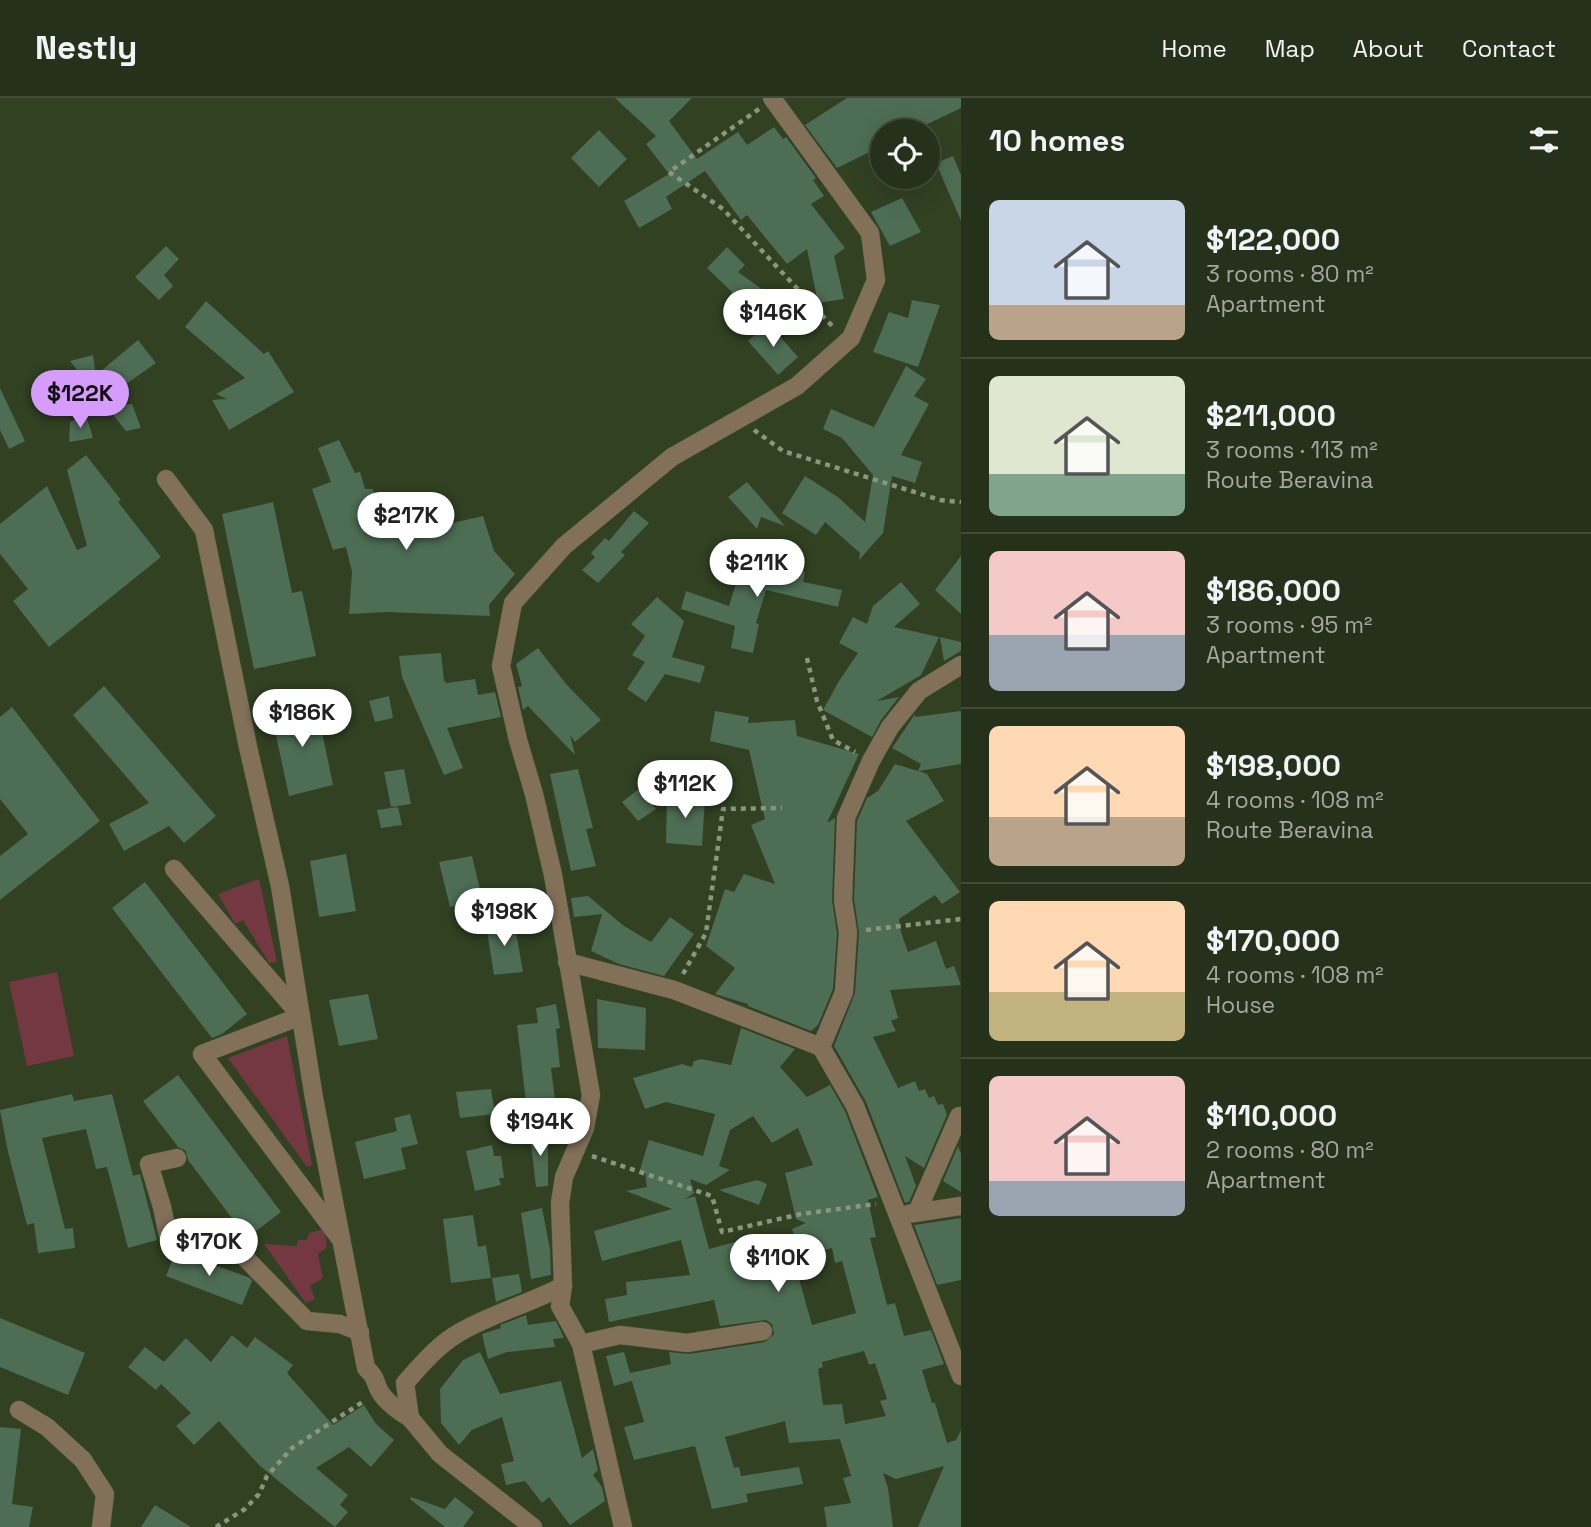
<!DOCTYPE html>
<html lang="en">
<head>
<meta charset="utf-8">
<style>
	:root { --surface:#25311a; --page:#313d27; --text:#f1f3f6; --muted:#a3a9a2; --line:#424c39; --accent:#d59cfb }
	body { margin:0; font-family:"Space Grotesk",sans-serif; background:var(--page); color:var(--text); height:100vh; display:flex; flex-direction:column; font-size:26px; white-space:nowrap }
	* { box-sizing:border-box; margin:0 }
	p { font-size:23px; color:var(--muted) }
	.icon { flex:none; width:38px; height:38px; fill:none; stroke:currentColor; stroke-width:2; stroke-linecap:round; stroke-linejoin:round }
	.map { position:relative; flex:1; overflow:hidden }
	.panel { display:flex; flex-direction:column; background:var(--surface); width:630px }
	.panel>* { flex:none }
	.fabs { position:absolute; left:870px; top:21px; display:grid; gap:14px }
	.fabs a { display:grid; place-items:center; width:70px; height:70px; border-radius:50%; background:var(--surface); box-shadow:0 7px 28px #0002,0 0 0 2px var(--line); font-size:35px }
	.price { position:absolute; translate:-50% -60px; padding:0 16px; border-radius:24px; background:#fff; color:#222; font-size:23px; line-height:46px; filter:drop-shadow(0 2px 4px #0008) }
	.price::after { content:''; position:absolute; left:50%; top:42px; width:21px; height:16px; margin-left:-10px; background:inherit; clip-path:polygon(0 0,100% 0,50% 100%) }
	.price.current { background:var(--accent); color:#111 }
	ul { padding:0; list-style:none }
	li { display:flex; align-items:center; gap:21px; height:175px; padding:0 28px }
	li+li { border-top:2px solid var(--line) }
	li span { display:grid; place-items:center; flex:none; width:196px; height:140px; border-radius:10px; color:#555 }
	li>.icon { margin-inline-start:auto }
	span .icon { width:84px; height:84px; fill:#fffc; stroke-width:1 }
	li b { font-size:30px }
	h2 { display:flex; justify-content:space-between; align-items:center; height:84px; padding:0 28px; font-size:30px }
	header { display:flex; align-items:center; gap:42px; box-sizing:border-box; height:98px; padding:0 35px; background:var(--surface); border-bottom:2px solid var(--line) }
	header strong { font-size:33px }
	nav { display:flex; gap:38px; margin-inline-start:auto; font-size:24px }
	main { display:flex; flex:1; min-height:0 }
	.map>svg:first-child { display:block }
	.green { fill:#733842 }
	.building { fill:#4d6d54; fill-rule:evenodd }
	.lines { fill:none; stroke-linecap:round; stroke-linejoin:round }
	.minor-casing { stroke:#4e5d40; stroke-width:19 }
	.path { stroke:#89977e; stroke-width:4.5; stroke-dasharray:5 5; stroke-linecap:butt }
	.minor { stroke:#837059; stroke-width:18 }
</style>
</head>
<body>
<header>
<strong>Nestly</strong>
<nav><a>Home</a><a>Map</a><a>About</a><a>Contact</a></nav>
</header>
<main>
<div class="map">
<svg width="961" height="1429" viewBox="0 0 961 1429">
	<rect width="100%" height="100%" fill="#314122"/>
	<g class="green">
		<path d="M259,781l18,83 -8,1 -26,-43 -8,4 -17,-30z"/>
		<path d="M57,874l17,84 -47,10 -18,-84z"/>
		<path d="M287,938l25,129 -5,2 -79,-109z"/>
		<path d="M324,1131l3,18 -9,7 5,24 -13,8 5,13 -9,4 -42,-59 33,2 1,-6h9l2,-7z"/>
	</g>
	<g class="building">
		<path d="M615,0h77l-23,23 28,38 41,-27 9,13 27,-18 9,12 3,-2 30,41 -3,2 11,16 -13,8 34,44 -11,8 10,43 -26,4 -11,-54 -20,15 -40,-49 -6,5 -36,-49 -39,26 6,12 -33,19 -15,-27 45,-27 -23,-30 10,-8z"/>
		<path d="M847,0h114v10l-48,23h-31v15l-45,22 -32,-43z"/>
		<path d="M599,32l28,29 -28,28 -28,-29z"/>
		<path d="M953,58l8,19v46l-25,-58z"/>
		<path d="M902,100l19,34 -31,14 -19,-34z"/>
		<path d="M166,148l13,13 -15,16 9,11 -14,14 -24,-23z"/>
		<path d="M727,149l18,18 -7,7 25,18 -19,26 -19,-13 7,-11 -25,-24z"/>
		<path d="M912,202l28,5 -22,62 -45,-15 16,-40 19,6z"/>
		<path d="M206,203l58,53 4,-3 26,41 -65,38 -17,-30 15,-1 -11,-5 29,-16 -60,-51z"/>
		<path d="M768,225l30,34 -20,18 -30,-34z"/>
		<path d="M138,242l18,23 -54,38 -32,-40 23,-6 3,20z"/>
		<path d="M906,268l20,13 -12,17 15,8 -28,51 21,7 -7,21 -23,-7 -9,57 -24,27 1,-7 -35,-31 -9,13 -34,-22 23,-37 33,21 27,25 8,-47 -31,-37 -19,-9 8,-20 43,18z"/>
		<path d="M0,290l25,53 -16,8 -9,-19z"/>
		<path d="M132,306l9,24 -15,3 -20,-25z"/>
		<path d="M86,317l7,23 -24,4 1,-20z"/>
		<path d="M339,342l16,33 5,-1 5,17h7l25,36 3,10 83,-19 11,35 21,23 -26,31 1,11 -103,-4 -38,2 3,-42 -6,-25 -13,3 -21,-61 19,-7 -13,-34z"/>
		<path d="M86,357l35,45 -3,2 43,55 -112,90 -36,-46 15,-12 -28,-35v-30l47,-38 30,64 10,-4 -20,-76z"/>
		<path d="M747,384l38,44 -24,-9 -4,12 -29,-32z"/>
		<path d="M273,404l19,91 10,-2 14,65 -62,13 -32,-155z"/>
		<path d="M634,413l15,12 -28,29 4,3 -27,28 -16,-13 13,-13 -4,-4 14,-15 4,3z"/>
		<path d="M961,458v58l-26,-24z"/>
		<path d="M744,460l61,14 -2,10 39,8 -4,17 -72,-17 -10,33 3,1 -6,29 -22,-5 4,-22 -54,-17 5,-18 43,15z"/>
		<path d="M901,484l19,22 -26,23 45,10 -18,38 -44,26 22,-4 -18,23 -9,17 -49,-27 16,-29 19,-28 -19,-10 14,-26 14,7 6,-18z"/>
		<path d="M657,499l27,24 -12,36 33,9 -5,17 -35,-9 -19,28 -19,-13 18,-27 -13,-7 13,-19 -14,-12z"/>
		<path d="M940,539l21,5v9l-17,10z"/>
		<path d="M538,550l28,36 35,36 -26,22 -5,-7 5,20 -47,-49 -5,4 -5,-23 4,-1 -6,-22z"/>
		<path d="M441,555l3,28 3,2 28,-4 3,16 17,-3 6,25 -54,11 16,40 -19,7 -42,-98 -3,-21z"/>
		<path d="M104,588l112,130 -32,27 -15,-17 -45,25 -15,-27 40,-21 -76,-88z"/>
		<path d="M389,598l4,22 -18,4 -6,-21z"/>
		<path d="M316,605l17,82 -44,11 -18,-84z"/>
		<path d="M12,609l88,114 -100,79v-44l28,-22 -28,-35v-82z"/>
		<path d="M715,613l34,6 -1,6 47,-3 2,16 62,18 -32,69 8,-5 -3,82 5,33 -4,56 -15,36 -7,6 -63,-25v-2l-33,-10 20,-26 -29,-22 19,-57 9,3 10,-18 31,10 -24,-59 14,-6 -16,-69 -39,-9z"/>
		<path d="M961,613v53l-42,7 8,3 17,27 -38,20 54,71 -18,12 -7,-9 -36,24 2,13 7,20 28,-11 10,28 8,-3 7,19 -71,5 8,28 -7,3 5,10 -23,6 25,51 17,-7 4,10 6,-2 4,9 5,-2 4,9 5,-1 4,11 -23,53 -19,-12 11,30 -7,16 -4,1 -39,-101 -32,-56 21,-53 4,-60 -5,-34 3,-78 10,-23 11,-7 17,-27 23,7 3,-7 -29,-16 23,-34v3z"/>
		<path d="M404,671l7,35 -20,3 -7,-35z"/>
		<path d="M578,671l15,59 -7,1 10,37 -25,5 -21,-97z"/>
		<path d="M639,691l17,20 -18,12 -16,-19z"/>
		<path d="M667,696l38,4 -3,48 -36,-3z"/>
		<path d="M398,709l4,18 -21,3 -4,-18z"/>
		<path d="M346,756l10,57 -37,6 -9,-56z"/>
		<path d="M472,758l11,46 -33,5 -11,-45z"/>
		<path d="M145,784l102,132 -25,20 -10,4 -100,-130z"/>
		<path d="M588,798l36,30 27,16 19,-25 24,17 -30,42 -45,-12 -28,-13 11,-37 -28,3 -3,-19z"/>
		<path d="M514,823l9,51 -29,3 -8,-50z"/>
		<path d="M368,896l10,45 -39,7 -10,-46z"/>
		<path d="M597,901l49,9 -1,42 -47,-2z"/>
		<path d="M556,906l4,24 -4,1 4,38 -9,1 4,31 -9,1 2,10 -21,1 -10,-86 21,-2 -2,-15z"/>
		<path d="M741,930l54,21 -15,18 27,30 23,-12 15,26 33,86 -10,3 8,37 -6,1 17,67 8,-2 9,33 27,-6 13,34 -22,6 10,33h3l12,40 9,-3 5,-10v97h-43l26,-61 -48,13 -13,-6 5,15 5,39h-66l-3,-20 27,-4 -8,-25 8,-2 -11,-37 -51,4 -4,-22 -60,16 9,31 5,-1 2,9 58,-9 4,17 -57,10 2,8 -36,7 -17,-63 -61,14 -10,-33 20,-5 -12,-41 -18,5 -8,-30 18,-4 6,21 41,-9 -2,-12 20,2 76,-12 9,-8 -2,-10 -6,-4 -46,6 -6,-26 -105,22 -4,-23 22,-4 -1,-13 64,-7 -9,-35 -79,21 -8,-30 78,-22 -46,-18 21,-4 -2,-14h-6l10,-33 54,16 12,-42 -49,-12 -21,7 -12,-31 49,-14 10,3 2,-6 7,-2 30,6zM753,1018l19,27 26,-15 15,37 -28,8 11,46 10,4 -14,6 10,27 30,-8 3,15 7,-2 14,52 -44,12 -20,-71 -41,11 -7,-20 2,-6 -37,10 -14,-53 -10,3 9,-6 -4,-14 16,6 24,-15 -11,-4 11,-36zM864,1253l5,14 6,-2 12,36 -7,2 6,15 -41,8 -3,-20 -19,1 -5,-36 5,-2 -1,-5z"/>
		<path d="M178,977l103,137 -34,26 -59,-78 -2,-9 -8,-4 -35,-46z"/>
		<path d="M491,991l4,25 -35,4 -4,-26z"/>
		<path d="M72,996l2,7 38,-7 21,82 7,-2 17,66 -29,8 -21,-81 -11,2 -10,-40 -44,9 23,91 8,-1 2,20 -37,5 -4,-30 -7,2 -19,-73 -8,-42z"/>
		<path d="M410,1016l8,30 -17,4 5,21 -42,10 -9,-37 42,-11 -3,-13z"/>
		<path d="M548,1034v54l-12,1 -6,-51z"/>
		<path d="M492,1047l2,11h7l3,22h-5l2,7 -26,6 -9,-40z"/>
		<path d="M958,1048l3,8v38l-18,-11z"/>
		<path d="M757,1082l10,4 -8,21 -40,-15z"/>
		<path d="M542,1110l8,41 1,26 -20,4 -10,-66z"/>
		<path d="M473,1117l5,32 8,-2 5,33 -40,5 -8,-64z"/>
		<path d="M961,1120v62l-24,5 -23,-60z"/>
		<path d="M176,1153l74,27 2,3 -10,24 -76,-29z"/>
		<path d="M519,1176l3,18 -26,10 -4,-24z"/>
		<path d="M526,1217l2,10 28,-4 8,17 -11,1 2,8 -48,5 -19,7 -6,-25 19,-6 -1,-3z"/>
		<path d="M0,1220l85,35 -17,42 -68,-28z"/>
		<path d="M232,1237l15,13 8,-11 38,28 -6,8 46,52 31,-20 12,19 18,16 -23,27 -22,-20 -33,21 32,27 -8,10 8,7 -13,15 -76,-62 -40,-44 -25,24 -18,-19 15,-13 -30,-29 -5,6 -28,-23 17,-20 19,15 22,-24 25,24z"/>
		<path d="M480,1254l20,42 61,-13 21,77 11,-9 5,21 -5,5 9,12 3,14 -35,24 -21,-28 -7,6 -17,-22 -19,4 -5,-21 13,-3 -12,-44 -30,13 -13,15 -18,-22 -1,-34 23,-29z"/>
		<path d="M0,1329l21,2 -9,75 21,3 -4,20h-29z"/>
		<path d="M411,1399l34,12 10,-12 19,15 -11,15h-18l-35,-28z"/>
		<path d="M155,1407l36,22h-50z"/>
	</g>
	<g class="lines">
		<defs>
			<g id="minor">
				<path d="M166,381l38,51 44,217 32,139 34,212 52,270c11,10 8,13 14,24 7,11 19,19 30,26"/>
				<path d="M174,771l127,147 -99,38 137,183"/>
				<path d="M567,864l107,28 147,57 34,59 106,270"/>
				<path d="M821,949l23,-55 4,-60 -5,-32 3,-82 25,-57 19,-34 29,-36 42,-26"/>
				<path d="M177,1060l-28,6 13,43 7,33 54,-5 84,86 33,3 20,8"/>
				<path d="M917,1114l42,-96"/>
				<path d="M908,1116l53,-8"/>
				<path d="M581,1246l39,-9 67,8 76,-12"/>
				<path d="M19,1312l28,17 36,33 22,34 -4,33"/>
				<path d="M533,1429l-93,-73 -30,-36 -5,-35c16,-18 32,-37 52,-49 33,-20 72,-30 106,-48"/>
				<path d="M623,1429l-42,-183 -21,-38 3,-20 -3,-83 4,-26 21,-49 6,-33 -38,-220 -19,-81 -16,-54 -17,-74 12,-63 51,-57 108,-89 125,-71 54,-48 25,-58 -6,-47 -98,-135"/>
			</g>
		</defs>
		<use href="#minor" class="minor-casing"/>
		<g class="path">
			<path d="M759,11l-90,63 54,37 111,119"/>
			<path d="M754,332l29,21 157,49 21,2"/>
			<path d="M807,560l10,43 16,39 22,12"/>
			<path d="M866,832l95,-11"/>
			<path d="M683,876l23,-41 17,-124 59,-1"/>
			<path d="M592,1058l120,40 10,36 79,-18 75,-10"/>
			<path d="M216,1429l29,-18 14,-15 8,-18 25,-28 72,-47"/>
		</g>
		<use href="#minor" class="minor"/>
	</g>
</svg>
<div class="fabs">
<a><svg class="icon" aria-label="locate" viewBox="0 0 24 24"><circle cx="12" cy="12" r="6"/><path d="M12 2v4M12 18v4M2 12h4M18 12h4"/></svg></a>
</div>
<b class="price" style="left:773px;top:251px">$146K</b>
<b class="price current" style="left:80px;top:332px">$122K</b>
<b class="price" style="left:406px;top:454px">$217K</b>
<b class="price" style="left:757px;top:501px">$211K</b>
<b class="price" style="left:302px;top:651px">$186K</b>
<b class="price" style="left:685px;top:722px">$112K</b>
<b class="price" style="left:504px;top:850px">$198K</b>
<b class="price" style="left:540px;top:1060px">$194K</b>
<b class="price" style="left:209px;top:1180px">$170K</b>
<b class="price" style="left:778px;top:1196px">$110K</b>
</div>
<section class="panel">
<h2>10 homes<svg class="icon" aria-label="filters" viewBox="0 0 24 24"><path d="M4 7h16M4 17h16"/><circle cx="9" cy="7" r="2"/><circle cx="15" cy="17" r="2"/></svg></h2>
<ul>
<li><span style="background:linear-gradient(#c9d6e8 75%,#b9a48a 0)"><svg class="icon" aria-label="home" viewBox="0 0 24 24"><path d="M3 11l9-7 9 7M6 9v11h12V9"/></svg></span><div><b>$122,000</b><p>3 rooms · 80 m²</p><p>Apartment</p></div></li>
<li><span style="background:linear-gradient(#dfe7d0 70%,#7fa58c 0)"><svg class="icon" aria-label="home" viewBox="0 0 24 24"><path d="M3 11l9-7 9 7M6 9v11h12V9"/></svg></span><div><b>$211,000</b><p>3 rooms · 113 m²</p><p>Route Beravina</p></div></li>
<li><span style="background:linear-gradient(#f6c9c9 60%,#9aa5b1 0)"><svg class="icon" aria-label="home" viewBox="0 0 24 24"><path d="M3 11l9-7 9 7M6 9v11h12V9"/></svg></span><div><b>$186,000</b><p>3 rooms · 95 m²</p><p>Apartment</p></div></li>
<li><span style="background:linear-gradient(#ffd9b3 65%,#b9a48a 0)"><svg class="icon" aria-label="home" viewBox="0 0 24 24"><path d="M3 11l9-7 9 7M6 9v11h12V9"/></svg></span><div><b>$198,000</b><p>4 rooms · 108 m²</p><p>Route Beravina</p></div></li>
<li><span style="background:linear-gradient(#ffd9b3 65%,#c2b280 0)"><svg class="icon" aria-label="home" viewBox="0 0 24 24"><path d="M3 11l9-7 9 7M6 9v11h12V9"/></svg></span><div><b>$170,000</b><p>4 rooms · 108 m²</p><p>House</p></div></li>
<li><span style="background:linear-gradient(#f6c9c9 75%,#9aa5b1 0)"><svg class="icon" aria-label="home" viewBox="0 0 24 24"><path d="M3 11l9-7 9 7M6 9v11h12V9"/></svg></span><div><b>$110,000</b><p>2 rooms · 80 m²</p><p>Apartment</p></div></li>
</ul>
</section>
</main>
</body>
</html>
